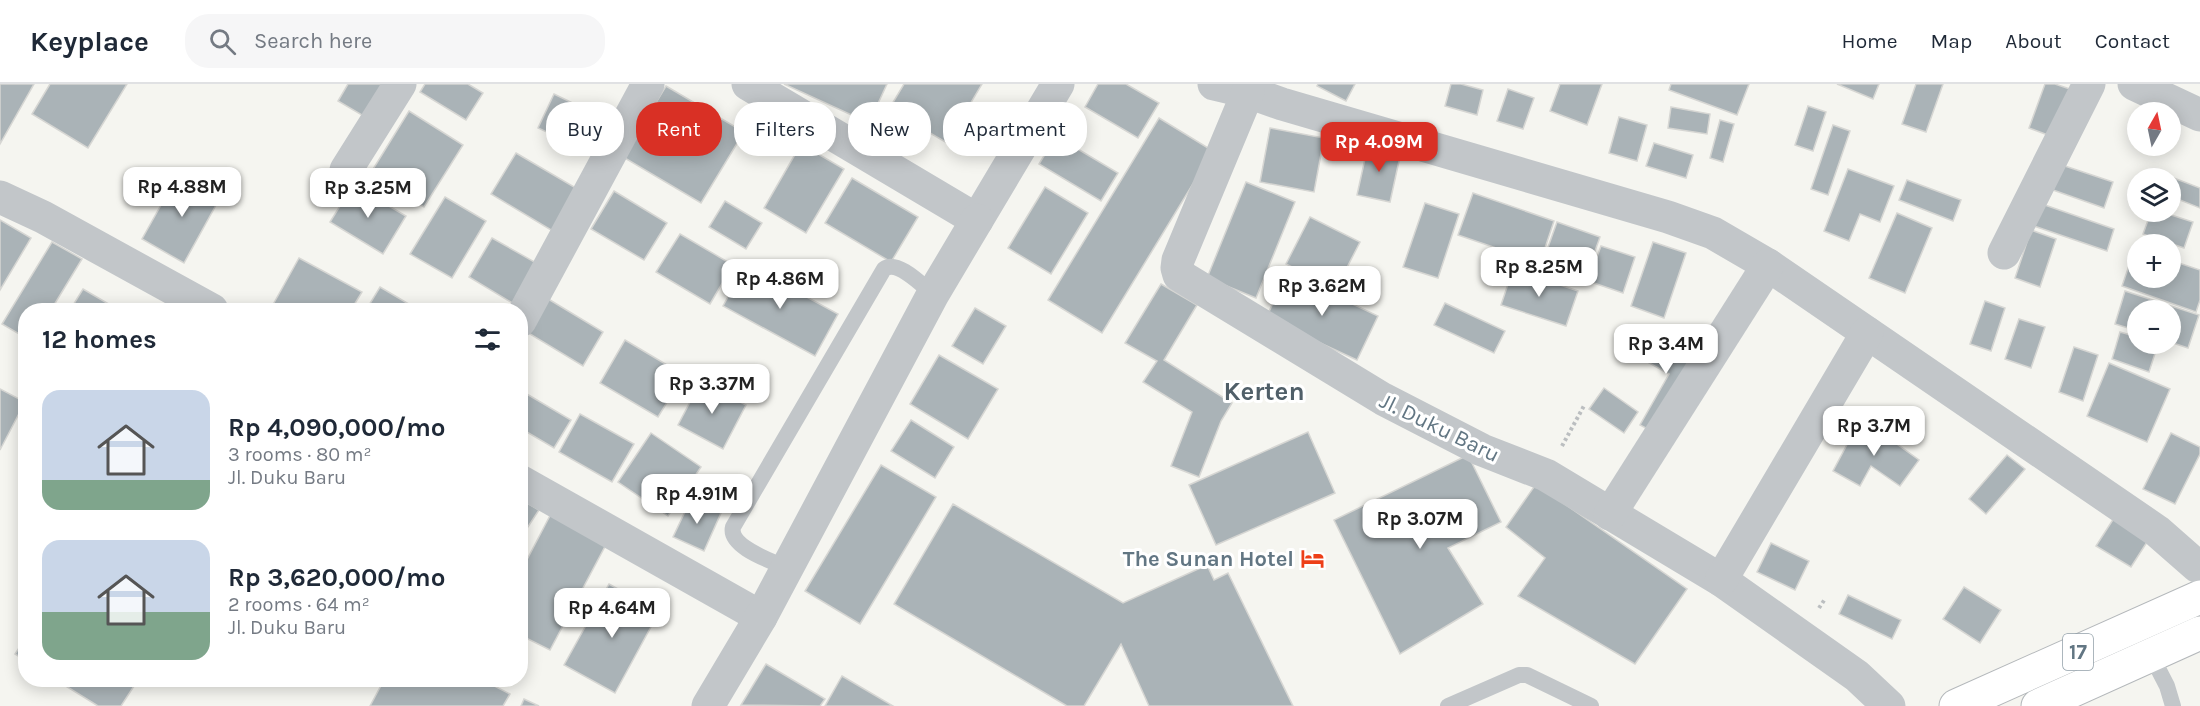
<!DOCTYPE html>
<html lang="en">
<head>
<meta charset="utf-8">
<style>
	:root { --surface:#fff; --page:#f6f6f7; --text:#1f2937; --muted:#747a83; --line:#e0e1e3; --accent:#d93025 }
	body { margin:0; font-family:Karla,sans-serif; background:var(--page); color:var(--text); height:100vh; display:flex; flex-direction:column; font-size:22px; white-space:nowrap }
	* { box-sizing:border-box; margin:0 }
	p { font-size:20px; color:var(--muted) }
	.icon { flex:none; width:33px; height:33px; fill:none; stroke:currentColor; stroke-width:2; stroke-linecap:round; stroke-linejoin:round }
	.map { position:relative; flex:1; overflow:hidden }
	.sheet { position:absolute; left:18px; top:219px; width:510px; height:384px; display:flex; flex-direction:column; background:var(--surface); border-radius:24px; box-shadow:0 3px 15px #0003 }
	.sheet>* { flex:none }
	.guide { position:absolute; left:546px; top:18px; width:570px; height:54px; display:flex; gap:12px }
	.needle { width:39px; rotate:9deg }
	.buttons { position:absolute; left:2127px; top:18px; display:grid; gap:12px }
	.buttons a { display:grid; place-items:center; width:54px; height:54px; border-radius:50%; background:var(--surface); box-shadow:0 3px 15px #0003; font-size:30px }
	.price { position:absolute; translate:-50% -51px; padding:0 14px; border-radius:12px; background:#fff; color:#222; font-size:20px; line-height:39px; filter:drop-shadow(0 2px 3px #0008) }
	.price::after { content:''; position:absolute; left:50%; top:36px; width:18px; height:14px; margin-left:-9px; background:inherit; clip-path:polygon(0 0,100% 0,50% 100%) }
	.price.current { background:var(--accent); color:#fff }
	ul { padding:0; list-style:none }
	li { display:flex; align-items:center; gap:18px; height:150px; padding:0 24px }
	li span { display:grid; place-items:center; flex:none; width:168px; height:120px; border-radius:18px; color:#555 }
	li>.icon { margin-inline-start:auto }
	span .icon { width:72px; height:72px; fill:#fffc; stroke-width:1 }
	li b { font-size:26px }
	h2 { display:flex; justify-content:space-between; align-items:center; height:72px; padding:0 24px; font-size:26px }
	.chip { padding:0 21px; border-radius:24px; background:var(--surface); box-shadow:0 3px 15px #0003; font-size:21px; line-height:54px }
	.chip.current { background:var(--accent); color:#fff }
	header { display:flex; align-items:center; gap:36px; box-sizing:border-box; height:84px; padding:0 30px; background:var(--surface); border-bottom:2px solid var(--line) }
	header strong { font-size:28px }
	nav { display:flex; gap:33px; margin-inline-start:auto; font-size:21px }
	.search { width:420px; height:54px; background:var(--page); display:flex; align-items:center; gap:15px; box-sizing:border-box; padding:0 21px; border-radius:24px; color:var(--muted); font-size:22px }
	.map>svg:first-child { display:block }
	.building { fill:#aab3b7; stroke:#d6d6d3; stroke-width:1.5 }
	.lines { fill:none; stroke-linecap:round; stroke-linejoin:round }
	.trunk-casing { stroke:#b4b8bb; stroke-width:35 }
	.path { stroke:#bbbec0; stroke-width:4; stroke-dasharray:3 3; stroke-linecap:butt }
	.service { stroke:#c2c6c9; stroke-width:16 }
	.minor { stroke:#c2c6c9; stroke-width:33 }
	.trunk { stroke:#fff; stroke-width:33 }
	.labels { text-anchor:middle; stroke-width:6; stroke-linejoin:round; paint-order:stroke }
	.shield { fill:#fff; stroke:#919fa8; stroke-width:1.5 }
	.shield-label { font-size:21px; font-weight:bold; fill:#627683 }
	.street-label { font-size:22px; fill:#627683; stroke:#fff }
	.poi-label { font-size:22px; font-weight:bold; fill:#627683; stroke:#fff; text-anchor:end }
	.quarter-label { font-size:26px; font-weight:bold; fill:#505f68; stroke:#fff }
</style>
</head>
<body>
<header>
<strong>Keyplace</strong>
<div class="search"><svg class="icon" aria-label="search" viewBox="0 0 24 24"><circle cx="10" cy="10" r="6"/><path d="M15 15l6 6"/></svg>Search here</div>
<nav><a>Home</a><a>Map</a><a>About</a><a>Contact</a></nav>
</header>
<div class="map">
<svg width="2200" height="622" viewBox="0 0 2200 622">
	<rect width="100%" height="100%" fill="#f5f5f0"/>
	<g class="building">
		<path d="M0,0h34l-34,60z"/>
		<path d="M50,0h77l-39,64 -56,-34z"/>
		<path d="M348,0h40l-16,37 -34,-20z"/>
		<path d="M425,0h43l15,9 -17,27 -46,-28z"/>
		<path d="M784,0h103l-18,39z"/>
		<path d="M904,0h78l-35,59 -58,-34z"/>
		<path d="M1098,0h28l33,19 -21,35 -53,-31z"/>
		<path d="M1318,0h37l-9,17 -29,-15z"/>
		<path d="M1451,0h10l22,6 -6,25 -32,-9z"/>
		<path d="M1560,0h42l-15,41 -37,-14z"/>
		<path d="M1671,0h78l-12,31 -68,-25z"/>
		<path d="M1837,0h42l-6,15z"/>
		<path d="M1916,0h27l-17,48 -24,-8z"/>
		<path d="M2045,0h10l18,6 -17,48 -27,-10z"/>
		<path d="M666,2l78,46 -43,71 -78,-46z"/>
		<path d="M1508,5l26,9 -11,31 -26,-8z"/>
		<path d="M554,10l60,29 -16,33 -60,-28z"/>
		<path d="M1808,22l18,6 -13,39 -18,-6z"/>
		<path d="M1671,23l39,7 -3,20 -39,-6z"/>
		<path d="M409,27l54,34 -39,62 -54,-33z"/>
		<path d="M1619,33l28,8 -10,36 -28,-8z"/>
		<path d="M1159,34l54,33 -111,182 -54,-33z"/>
		<path d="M1720,36l14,4 -11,38 -13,-4z"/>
		<path d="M1833,41l17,6 -22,64 -17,-6z"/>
		<path d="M1270,44l54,10 -10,54 -54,-10z"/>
		<path d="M1056,52l62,37 -17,28 -62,-37z"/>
		<path d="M1654,59l39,12 -7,23 -40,-12z"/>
		<path d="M801,60l43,25 -38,64 -42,-25z"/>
		<path d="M1368,61l33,7 -11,50 -33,-7z"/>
		<path d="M516,69l65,38 -25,42 -65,-39z"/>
		<path d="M2062,81l51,17 -9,26 -51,-18z"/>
		<path d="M1848,85l46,17 -14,36 -20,-8 -11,27 -25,-10z"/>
		<path d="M179,89l42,23 -37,67 -42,-24z"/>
		<path d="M2166,91l34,13v20l-30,-12v-18h-5z"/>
		<path d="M852,94l66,39 -27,45 -66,-39z"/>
		<path d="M1907,96l54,20 -8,21 -54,-21z"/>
		<path d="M1246,98l49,20 -39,96 -49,-20z"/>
		<path d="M353,101l53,31 -23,38 -53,-32z"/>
		<path d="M1045,103l43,26 -37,61 -43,-26z"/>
		<path d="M614,107l53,32 -23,37 -53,-31z"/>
		<path d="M1473,109l81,28 -14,42 -82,-28z"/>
		<path d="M445,113l41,24 -34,57 -42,-24z"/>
		<path d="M725,117l37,22 -16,26 -37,-22z"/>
		<path d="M1425,119l34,11 -21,64 -35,-11z"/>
		<path d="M2042,120l72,25 -7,22 -73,-25z"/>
		<path d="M2151,128h11l31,10 -9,26 -41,-14z"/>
		<path d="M1897,129l35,15 -27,65 -36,-15z"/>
		<path d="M1310,133l50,25 -24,47 -50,-25z"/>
		<path d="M0,136l31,18 -31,52z"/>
		<path d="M1557,138l43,15 -15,42 -43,-15z"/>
		<path d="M2031,146l25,9 -16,48 -25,-9z"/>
		<path d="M680,150l53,31 -23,39 -54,-32z"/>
		<path d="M492,154l46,26 -24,40 -45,-27z"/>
		<path d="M52,158l30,17 -31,51h-25v28l-24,-14z"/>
		<path d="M1653,158l33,11 -22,65 -33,-12z"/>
		<path d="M1601,162l34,11 -12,36 -35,-12z"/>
		<path d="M2135,164l3,1v29h32v-18l30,10v30l-4,12 -74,-26z"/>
		<path d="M299,174l63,34 -11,18h-81z"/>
		<path d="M746,180l92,50 -23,42 -92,-50z"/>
		<path d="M1513,185l65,22 -12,35 -65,-21z"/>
		<path d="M1287,189l91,43 -21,44 -91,-42z"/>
		<path d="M1161,200l36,21 -33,55 68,43 -11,18 -22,56 -28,-11 21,-54 -49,-30 14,-21 -32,-18z"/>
		<path d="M380,203l39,23h-53z"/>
		<path d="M83,205l36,21h-49z"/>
		<path d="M2125,207l74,24 -11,33 -18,-6v-32h-32v21l-23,-7z"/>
		<path d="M540,210l63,38 -20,34 -63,-38z"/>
		<path d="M1985,217l20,7 -14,43 -21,-7z"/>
		<path d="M1445,219l60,28 -11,22 -60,-28z"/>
		<path d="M975,224l31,18 -23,38 -31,-18z"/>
		<path d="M2019,235l26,8 -14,41 -26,-9z"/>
		<path d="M1650,246l51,29 -46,74 -15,-8 29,-51 -34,-19z"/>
		<path d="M2120,248l18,5v7h20l-9,28 -37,-13z"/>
		<path d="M625,256l59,35 -26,42 -58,-34z"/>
		<path d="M2074,263l24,8 -15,46 -24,-9z"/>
		<path d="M939,271l59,34 -30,50 -58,-35z"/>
		<path d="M2109,279l61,26 -23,53 -60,-26z"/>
		<path d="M701,297l45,24 -23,44 -45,-24z"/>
		<path d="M1604,304l34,24 -14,21 -35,-24z"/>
		<path d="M0,305l25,13 -25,48z"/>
		<path d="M520,306l51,30 -17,28 -34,-20z"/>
		<path d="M580,330l54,30 -22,38 -53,-30z"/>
		<path d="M911,336l43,27 -19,31 -44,-27z"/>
		<path d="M1859,338l21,10 39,28 -19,26 -29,-20 -11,20 -27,-15z"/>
		<path d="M1308,348l27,61 -119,52 -27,-60z"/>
		<path d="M651,349l50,34 -33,49 -50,-34z"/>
		<path d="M2171,349l29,14v7l-25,50 -32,-15z"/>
		<path d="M1468,371l33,67 -53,26 35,56 -83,50 -66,-134z"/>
		<path d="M2007,371l18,14 -39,45 -17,-15z"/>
		<path d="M881,381l55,32 -76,127 -55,-33z"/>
		<path d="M1536,400l151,105 -52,75 -117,-68 27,-38 -39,-31z"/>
		<path d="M520,415l19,11 -19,29z"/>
		<path d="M691,415l30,14 -17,38 -31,-14z"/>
		<path d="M953,420l170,99 84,-38 7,15 14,-7 65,133h-144l-28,-62 -37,62h-17l-173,-102z"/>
		<path d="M554,424l56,29 -60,113 -30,-15v-62z"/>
		<path d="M2114,434l35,21 -18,28 -35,-21z"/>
		<path d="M1771,459l38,18 -14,29 -38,-18z"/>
		<path d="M609,500l50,28 -44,81 -51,-28z"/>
		<path d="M1964,503l37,23 -21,33 -37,-24z"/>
		<path d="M1848,511l53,25 -9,19 -53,-25z"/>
		<path d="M26,553v24l-11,-7z"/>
		<path d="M766,580l59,35 -5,7 -79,-1z"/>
		<path d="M842,592l51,30h-68z"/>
		<path d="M56,596h82l-17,26h-23z"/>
		<path d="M384,596h99l27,14 -7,12h-133z"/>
		<path d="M524,615l15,7h-18z"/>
	</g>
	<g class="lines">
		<defs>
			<g id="trunk">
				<path d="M1956,622l244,-109"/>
				<path d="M2038,622l162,-73"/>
			</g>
		</defs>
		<use href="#trunk" class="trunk-casing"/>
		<g class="path">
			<path d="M1562,362l23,-42"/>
			<path d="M1819,524l6,-9"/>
		</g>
		<g class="service">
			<path d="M787,484c-15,-7 -59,-21 -54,-41l151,-258c13,-10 38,16 49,25"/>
			<path d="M2151,571l16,31 6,20"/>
			<path d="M1448,622l71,-31h8l64,31"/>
		</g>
		<g class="minor">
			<path d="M748,0l229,136 81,-136"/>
			<path d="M1214,0l34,8 34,12 386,113 45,16 55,32 389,266 40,35"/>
			<path d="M2134,0l66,31"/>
			<path d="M1248,8l-70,168 -1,8 2,7 204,124 99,51 64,25 175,105 136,96 32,30"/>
			<path d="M346,86l54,-86"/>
			<path d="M0,113l43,20 169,93"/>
			<path d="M2004,169l85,-169"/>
			<path d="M520,237l128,-237"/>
			<path d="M520,397l241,136"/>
			<path d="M1610,430l158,-249"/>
			<path d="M1721,496l146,-247"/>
			<path d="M708,622l53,-89 172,-323 44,-74"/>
		</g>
		<use href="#trunk" class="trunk"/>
	</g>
	<defs>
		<symbol id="hotel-bare" viewBox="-9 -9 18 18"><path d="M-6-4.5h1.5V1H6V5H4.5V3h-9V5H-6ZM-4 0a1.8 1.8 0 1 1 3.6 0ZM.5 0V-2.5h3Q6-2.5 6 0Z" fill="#ed3f18" stroke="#fff" stroke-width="2.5" paint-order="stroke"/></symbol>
	</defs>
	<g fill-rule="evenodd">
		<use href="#hotel-bare" x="1296" y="458" width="33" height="33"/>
	</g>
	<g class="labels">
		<rect class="shield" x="2063" y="550" width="30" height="36" rx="4.5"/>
		<g class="shield-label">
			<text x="2078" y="575">17</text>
		</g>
		<g class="street-label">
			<text transform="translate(1440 343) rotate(26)" y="8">Jl. Duku Baru</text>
		</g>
		<g class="poi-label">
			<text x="1294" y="482">The Sunan Hotel</text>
		</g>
		<g class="quarter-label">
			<text x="1264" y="316">Kerten</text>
		</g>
	</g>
</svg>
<div class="buttons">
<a><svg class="needle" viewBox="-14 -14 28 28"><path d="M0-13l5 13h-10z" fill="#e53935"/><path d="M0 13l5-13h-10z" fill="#747a83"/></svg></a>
<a><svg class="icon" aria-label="layers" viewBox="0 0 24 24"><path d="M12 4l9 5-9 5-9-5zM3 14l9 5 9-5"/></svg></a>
<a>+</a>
<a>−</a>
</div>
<b class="price current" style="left:1379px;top:89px">Rp 4.09M</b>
<b class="price" style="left:182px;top:134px">Rp 4.88M</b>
<b class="price" style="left:368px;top:135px">Rp 3.25M</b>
<b class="price" style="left:1539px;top:214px">Rp 8.25M</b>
<b class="price" style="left:780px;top:226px">Rp 4.86M</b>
<b class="price" style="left:1322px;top:233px">Rp 3.62M</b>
<b class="price" style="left:1666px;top:291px">Rp 3.4M</b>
<b class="price" style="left:712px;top:331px">Rp 3.37M</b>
<b class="price" style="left:1874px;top:373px">Rp 3.7M</b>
<b class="price" style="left:697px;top:441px">Rp 4.91M</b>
<b class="price" style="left:1420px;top:466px">Rp 3.07M</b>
<b class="price" style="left:612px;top:555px">Rp 4.64M</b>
<div class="guide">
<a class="chip">Buy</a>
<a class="chip current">Rent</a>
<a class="chip">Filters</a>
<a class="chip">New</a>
<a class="chip">Apartment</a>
</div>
<section class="sheet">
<h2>12 homes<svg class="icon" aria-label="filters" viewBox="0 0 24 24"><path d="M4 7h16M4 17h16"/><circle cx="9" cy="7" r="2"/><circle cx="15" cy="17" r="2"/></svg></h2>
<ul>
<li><span style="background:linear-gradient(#c9d6e8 75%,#7fa58c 0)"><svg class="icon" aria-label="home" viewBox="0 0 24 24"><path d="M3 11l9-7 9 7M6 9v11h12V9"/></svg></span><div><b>Rp 4,090,000/mo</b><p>3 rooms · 80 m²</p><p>Jl. Duku Baru</p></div></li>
<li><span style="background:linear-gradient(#c9d6e8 60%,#7fa58c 0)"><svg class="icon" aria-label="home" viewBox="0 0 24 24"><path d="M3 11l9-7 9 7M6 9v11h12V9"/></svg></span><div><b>Rp 3,620,000/mo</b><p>2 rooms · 64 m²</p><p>Jl. Duku Baru</p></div></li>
</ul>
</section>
</div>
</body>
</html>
